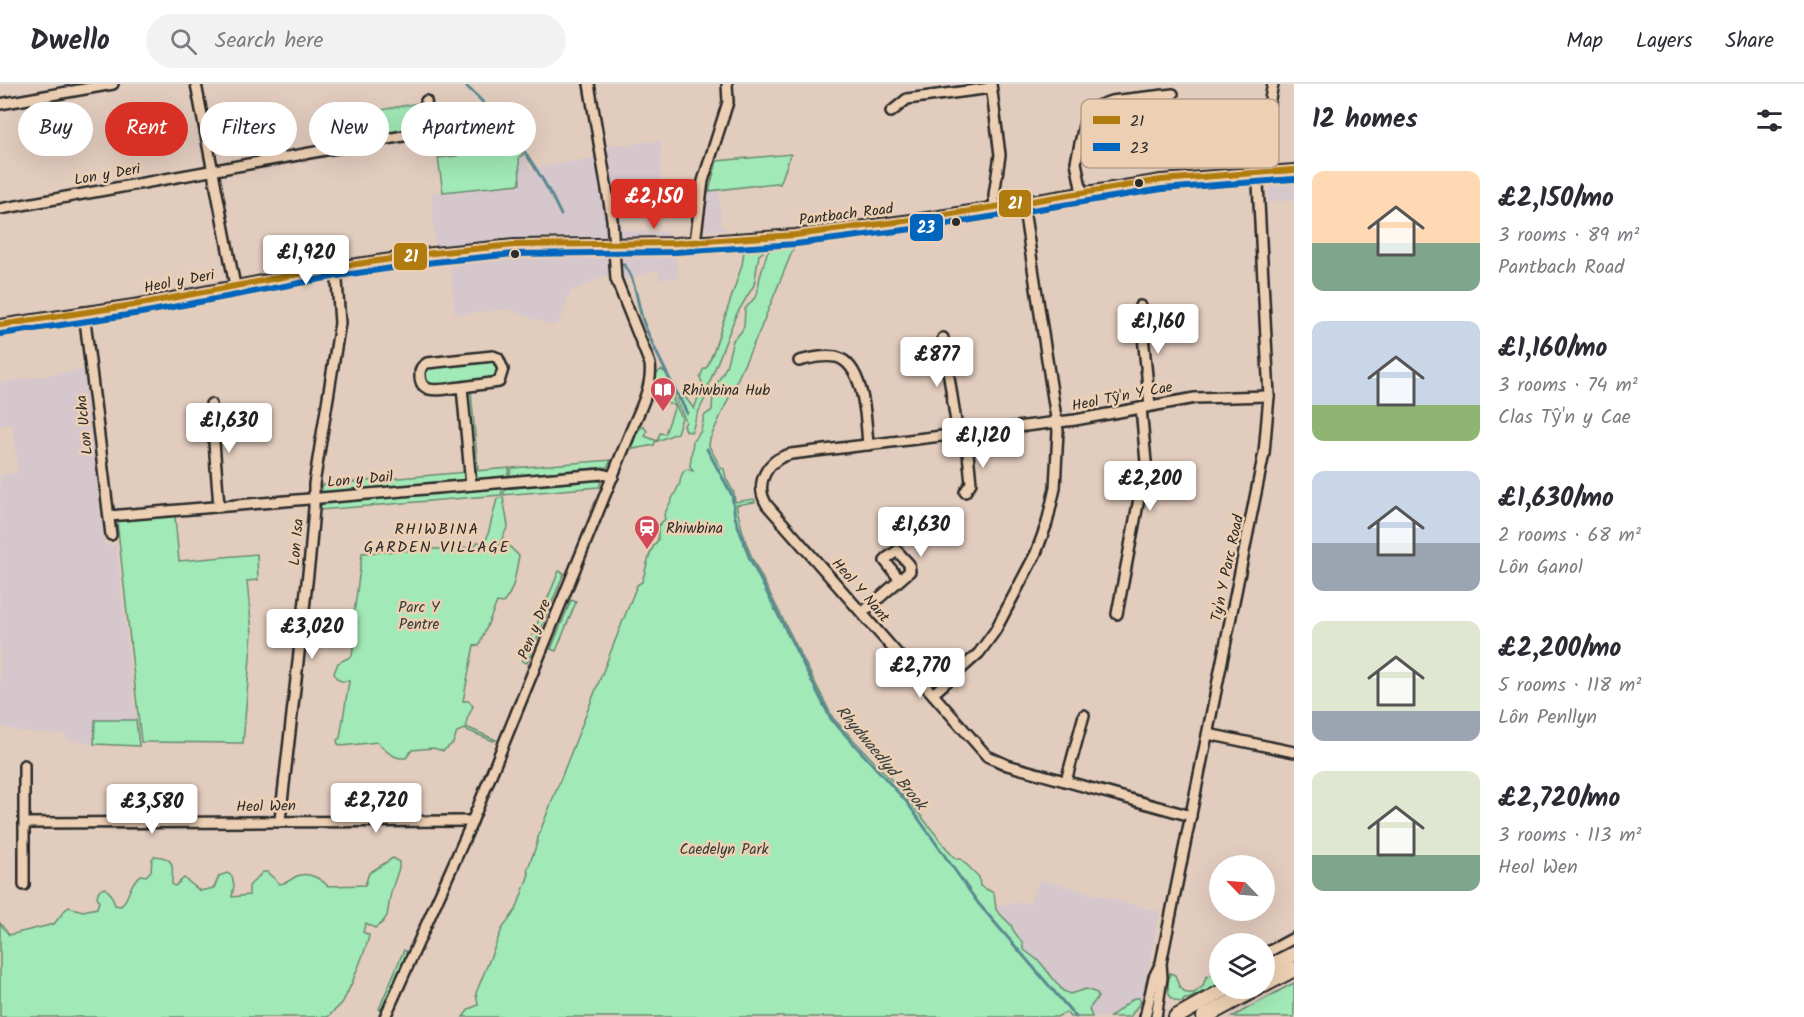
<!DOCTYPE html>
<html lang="en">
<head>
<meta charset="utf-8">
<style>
	:root { --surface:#fff; --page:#f2f2f3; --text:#2b2b33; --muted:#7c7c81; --line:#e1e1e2; --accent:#d93025 }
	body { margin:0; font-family:Kalam,sans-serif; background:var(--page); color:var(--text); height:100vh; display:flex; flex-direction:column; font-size:22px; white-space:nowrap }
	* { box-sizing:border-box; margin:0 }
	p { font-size:20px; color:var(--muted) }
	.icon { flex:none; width:33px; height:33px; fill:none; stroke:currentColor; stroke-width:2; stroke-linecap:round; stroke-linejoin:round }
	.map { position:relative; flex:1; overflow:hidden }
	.side { display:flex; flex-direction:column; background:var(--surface); width:510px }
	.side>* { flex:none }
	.top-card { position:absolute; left:18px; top:18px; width:570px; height:54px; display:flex; gap:12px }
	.needle { width:39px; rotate:295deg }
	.tools { position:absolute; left:1209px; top:771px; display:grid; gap:12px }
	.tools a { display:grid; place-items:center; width:66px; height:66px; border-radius:50%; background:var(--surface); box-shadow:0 6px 24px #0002; font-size:30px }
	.price { position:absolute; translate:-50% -51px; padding:0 14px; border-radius:6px; background:#fff; color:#222; font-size:20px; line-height:39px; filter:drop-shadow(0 2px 3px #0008) }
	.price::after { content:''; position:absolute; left:50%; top:36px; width:18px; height:14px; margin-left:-9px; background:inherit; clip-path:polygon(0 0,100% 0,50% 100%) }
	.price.selected { background:var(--accent); color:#fff }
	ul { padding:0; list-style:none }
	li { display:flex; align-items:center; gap:18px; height:150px; padding:0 18px }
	li span { display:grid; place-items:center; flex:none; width:168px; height:120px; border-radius:12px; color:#555 }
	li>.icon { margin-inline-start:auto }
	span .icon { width:72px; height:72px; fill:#fffc; stroke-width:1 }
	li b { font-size:26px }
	h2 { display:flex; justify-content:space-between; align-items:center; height:72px; padding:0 18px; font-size:26px }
	.chip { padding:0 21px; border-radius:27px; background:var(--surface); box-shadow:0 6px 24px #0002; font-size:21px; line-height:54px }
	.chip.selected { background:var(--accent); color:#fff }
	header { display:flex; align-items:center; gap:36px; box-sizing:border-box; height:84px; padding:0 30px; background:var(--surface); border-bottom:2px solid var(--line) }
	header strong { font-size:28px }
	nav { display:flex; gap:33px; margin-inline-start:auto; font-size:21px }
	.search { width:420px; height:54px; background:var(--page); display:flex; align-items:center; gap:15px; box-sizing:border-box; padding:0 21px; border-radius:33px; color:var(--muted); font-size:22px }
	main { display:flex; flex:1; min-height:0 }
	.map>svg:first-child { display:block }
	.built { fill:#d5c7cc }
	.green { fill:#a1e9b6; stroke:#668a70; stroke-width:1.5 }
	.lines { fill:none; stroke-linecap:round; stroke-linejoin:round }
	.stream { stroke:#5a8991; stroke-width:3 }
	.minor-casing { stroke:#2b2b2b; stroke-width:14 }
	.highway-casing { stroke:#2b2b2b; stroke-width:18 }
	.minor { stroke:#edd0b3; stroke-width:9 }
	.highway { stroke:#edd0b3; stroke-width:14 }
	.bus-1-casing { stroke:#edd0b3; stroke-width:10 }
	.bus-2-casing { stroke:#edd0b3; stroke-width:10 }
	.bus-1 { stroke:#b07b0f; stroke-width:6 }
	.bus-2 { stroke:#0065bd; stroke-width:6 }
	.bus-dot { fill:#2b2b2b; stroke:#edd0b3; stroke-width:2 }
	.labels { text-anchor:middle; stroke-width:5; stroke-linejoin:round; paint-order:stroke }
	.street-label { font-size:15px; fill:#2b2b2b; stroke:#edd0b3 }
	.poi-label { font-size:15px; fill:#2b2b2b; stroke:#edd0b3; text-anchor:start }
	.park-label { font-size:15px; fill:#373e39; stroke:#edd0b3 }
	.neighbourhood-label { font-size:16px; letter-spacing:1.5px; fill:#2b2b2b; stroke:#edd0b3 }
	.water-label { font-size:16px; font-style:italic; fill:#374344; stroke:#edd0b3 }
	.key { fill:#edd0b3; stroke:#b39e8a; stroke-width:1.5 }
	.key-label { font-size:16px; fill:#2b2b2b }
	.line-badge { stroke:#edd0b3; stroke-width:2 }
	.badge-label { font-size:16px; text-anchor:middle; font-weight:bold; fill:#fff }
</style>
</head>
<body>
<header>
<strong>Dwello</strong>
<div class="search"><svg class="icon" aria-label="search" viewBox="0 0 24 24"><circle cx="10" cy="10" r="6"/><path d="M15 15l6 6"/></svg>Search here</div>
<nav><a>Map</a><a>Layers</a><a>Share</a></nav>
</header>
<main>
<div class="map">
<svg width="1294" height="933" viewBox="0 0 1294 933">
	<rect width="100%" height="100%" fill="#e2ccbe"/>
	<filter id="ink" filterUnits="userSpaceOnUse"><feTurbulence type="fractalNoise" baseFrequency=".0167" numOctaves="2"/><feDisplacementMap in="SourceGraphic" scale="12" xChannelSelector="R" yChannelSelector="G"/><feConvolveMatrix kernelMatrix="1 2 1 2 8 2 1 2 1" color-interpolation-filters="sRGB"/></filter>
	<g filter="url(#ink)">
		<g class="built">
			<path d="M661,57l-1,49 -43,5 5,34 7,2 37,1 9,23 4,22 -18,3 -4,-10 -33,10 -18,-4 -35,15 -12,32h-5l-1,3 -46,-17 -52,6 -5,-54 -15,-16 -4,-52 89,-9 -1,-28 4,-1 8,14 62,-11 16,-13 14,-1 9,2v-3z"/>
			<path d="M1281,96h13v20l-26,2 1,-13 5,-6z"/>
			<path d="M719,106l2,36h3v4l-19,1 4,-40z"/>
			<path d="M84,285l21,176 11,-1 20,176h-40l-2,24 -28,-4v-6l-43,-2 -23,-6v-251l18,-3 -6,-48 -12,1v-42z"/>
			<path d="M1040,795l119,33 -16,86 -2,8 -10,11h-48l-67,-73 -30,-38 44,-4z"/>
		</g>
		<g class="green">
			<path d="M423,18l5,24 -85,15 -4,-23z"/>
			<path d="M512,55l11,16 -4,2 1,27 -77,8 -5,-34 19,-2v-4l6,-2z"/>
			<path d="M791,70l-11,30 -4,-1 -67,8 8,-30z"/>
			<path d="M786,160l8,3 -34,83 -50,109 -1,7 12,22 3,1 2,9 8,15 1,9 19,-3 1,3 -19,3 8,32 8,21 81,160 66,70 52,66 5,5h5l18,18 1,9 14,7 2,17 15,15 2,5 10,14v5l17,13 23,29 7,3 16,-5 11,4 1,4 -9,12 3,8h-22l-4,-5 -9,5h-594l6,-8 9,-4 -2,-12 26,-64 14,-19 13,-36 -2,-3 8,-22 4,-15 98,-249 5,-3c5,-15 6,-31 16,-42v-14l7,-7 -1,-4 16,-32c0,-6 2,-10 6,-14l7,2 -3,-5 3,-25 8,-10 3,-15 8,-6 1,-19 13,-24 7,-27 8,-8 3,-6 1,-17 12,-14 3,-18 7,-24 7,-8 6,2z"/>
			<path d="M762,166l1,2 -4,3 -5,30 -18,30 -27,69c-1,13 -9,22 -13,34 -2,5 -2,10 -5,14l-5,-1 -2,-6 2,-3 -10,-22 9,-3 9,12 9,-25 -3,-6 3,-8 4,-3 7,-17 28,-85 2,-14z"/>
			<path d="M494,276l5,5 -1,13 -66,9 -6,-3 -3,-9 4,-9z"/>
			<path d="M661,286l4,2 10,19v6l-2,3 9,18 -5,15 -22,9 -1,3 -21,4c0,-9 2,-17 10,-23l4,5 -2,5 12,5 3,-8 5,1 10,-28c-9,-5 -17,-2 -26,-7l7,-25z"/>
			<path d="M468,308h3l7,77h-3z"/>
			<path d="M611,376l-4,7 -98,9 3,-8z"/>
			<path d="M510,384l-3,8 -29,3 -3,-3v-5z"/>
			<path d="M466,388l1,6 -3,2 -141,12 -1,-2v-5z"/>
			<path d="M596,396l5,2 -2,5 -96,8 3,-7z"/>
			<path d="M503,404l-2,7 -181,15 2,-8z"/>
			<path d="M503,413l5,29 -9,19h9l11,11c-4,17 -3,32 -16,47l-6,-1 -18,44 -5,-1 -11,56h6l4,5 -6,13 -1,8 30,13 -3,1 -29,-12 -7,3 -4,11 -10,8 -10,-3 -21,2 -6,8c-13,1 -20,-7 -29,-16l-35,4 -4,-2 -1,-4 3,-2 9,-57c-8,1 -12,0 -15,-8l4,-10 14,-7 4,-36 -2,-6 8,-61 111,-6 5,-5 5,1 4,-5 10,-39z"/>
			<path d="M175,432l4,45 78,-7 1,26 -11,1 5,52 -9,110 -102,-1 -24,-221z"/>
			<path d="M559,487l5,2 -37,90 -5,-2z"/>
			<path d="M571,516l5,2 -20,49 -5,-2z"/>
			<path d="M95,636h41l3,26 -45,-2z"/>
			<path d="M155,772c22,2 17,12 17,28l3,2 9,-8 16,13 14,-3 5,-12 8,-3 5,3 2,9 -2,12 17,-2v-9l14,-14h4l13,12c9,-1 10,-5 17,-8 11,-5 24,3 31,10l37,-1 4,-12 24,-15 6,4v6l-8,24 -4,24 -5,7 -7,5 -9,-5 -3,9 6,3c-1,10 -21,59 -27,68 -4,5 -10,9 -14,14h-328v-94l9,12 45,-11 11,-14 4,-3 14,4 14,-3 2,-7 -2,-5 2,-6 6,-2 6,6 4,11 6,1c9,-9 8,-23 20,-31l5,1 5,-5 1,-12z"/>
			<path d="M404,866l3,2 -24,58 -4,-1z"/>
			<path d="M1170,889l5,2 4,11 7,7h8l9,-7 3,-9 5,-2 8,4c0,9 -3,10 -11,13l-4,-1 -16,8h-4l-1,3c-18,0 -16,-16 -13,-29z"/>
			<path d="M1294,899v34h-62l54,-30z"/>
			<path d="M1134,914h5l2,3 -11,16h-20z"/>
		</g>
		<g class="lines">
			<g class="stream">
				<path d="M464,0c40,36 75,82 97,131"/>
				<path d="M623,180c13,14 14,39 20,57 12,32 29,62 44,92"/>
				<path d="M707,365l25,46 3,22 14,40 82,162 75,82 72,102 98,114"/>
			</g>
			<defs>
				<g id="minor">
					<path d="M196,0l39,202"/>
					<path d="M991,0l9,71 -6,40 1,12"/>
					<path d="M0,20l113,-20"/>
					<path d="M891,28l16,-13 84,-11"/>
					<path d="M1082,109l-6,-31 8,-37 8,-14 5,-5 14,-5 62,-7"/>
					<path d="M0,125l431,-78 -5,-30"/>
					<path d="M695,158l8,-61 25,-79 -1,-18"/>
					<path d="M1140,222l10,100"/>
					<path d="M84,228l27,223"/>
					<path d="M0,241l140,-21 196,-37 97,-14 81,-8 162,-2 119,-8 132,-17 234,-38 133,-10"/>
					<path d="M943,254l15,97"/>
					<path d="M799,277c11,-3 25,-6 37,-4 29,7 30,65 32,88"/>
					<path d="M462,303l37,-5 4,-13 -5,-11 -5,-2 -66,7c-5,3 -7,5 -7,11 -1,24 26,14 42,13l9,98"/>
					<path d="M211,320l8,102"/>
					<path d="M965,408l6,-9 -5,-49"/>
					<path d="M109,432l493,-42 11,3"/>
					<path d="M862,529l48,-42 -1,-7 -12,-13 -10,7 -2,3 15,19"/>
					<path d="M1117,530l29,-152 -5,-54"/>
					<path d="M933,610l46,-41 16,-22 41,-78 11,-30 8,-35 3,-57 -35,-228"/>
					<path d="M1208,650l86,18"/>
					<path d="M24,681v120"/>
					<path d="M1066,697l18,-66"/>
					<path d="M1191,732l-184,-51 -20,-9 -220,-251c-14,-22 1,-46 24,-51l284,-34 120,-22 74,-2"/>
					<path d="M280,736l30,-264 4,-48v-24l26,-161 -4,-56"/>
					<path d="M25,739l447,-2"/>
					<path d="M1264,870l30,-16"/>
					<path d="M385,933l84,-188 164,-403c8,-18 20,-42 17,-62l-34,-85 -4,-60 -23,-135"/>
					<path d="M1145,933l9,-40 6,-12"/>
					<path d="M1156,933l6,-39 -1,-15 103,-510 5,-57 -12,-232 16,-80"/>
				</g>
				<g id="highway">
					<path d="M1264,885l30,-15"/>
					<path d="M1264,901l30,-16"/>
					<path d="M1176,933l52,-29"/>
					<path d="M1204,933l54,-29"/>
				</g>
			</defs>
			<use href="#minor" class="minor-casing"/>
			<use href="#highway" class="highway-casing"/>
			<use href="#minor" class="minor"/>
			<use href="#highway" class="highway"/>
			<defs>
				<path id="bus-1" d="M0,241l140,-21 196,-37 97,-14 81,-8 162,-2 119,-8 132,-17 234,-38 133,-10"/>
				<path id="bus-2" d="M1,250l140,-21 196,-37 97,-14 80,-8 162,-2 120,-8 132,-17 234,-38 132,-10"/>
			</defs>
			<use href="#bus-1" class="bus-1-casing"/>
			<use href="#bus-2" class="bus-2-casing"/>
			<use href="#bus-1" class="bus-1"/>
			<use href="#bus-2" class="bus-2"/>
		</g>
	</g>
	<defs>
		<symbol id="library-pin" viewBox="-11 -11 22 30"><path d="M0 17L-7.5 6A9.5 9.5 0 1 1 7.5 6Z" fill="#d1495b" stroke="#edd0b3"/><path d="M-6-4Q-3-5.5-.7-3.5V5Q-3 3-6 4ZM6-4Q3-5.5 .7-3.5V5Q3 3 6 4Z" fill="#fff"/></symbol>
		<symbol id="station-pin" viewBox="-11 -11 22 30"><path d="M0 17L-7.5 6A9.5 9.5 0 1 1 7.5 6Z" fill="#d1495b" stroke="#edd0b3"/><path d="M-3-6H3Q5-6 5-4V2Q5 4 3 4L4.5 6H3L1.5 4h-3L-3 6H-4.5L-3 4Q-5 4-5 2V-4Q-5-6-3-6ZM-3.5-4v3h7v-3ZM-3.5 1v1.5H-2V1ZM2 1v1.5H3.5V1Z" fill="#fff"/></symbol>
	</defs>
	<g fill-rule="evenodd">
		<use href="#library-pin" x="648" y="291" width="30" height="40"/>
		<use href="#station-pin" x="632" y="429" width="30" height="40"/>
	</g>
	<g class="bus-dot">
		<circle cx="1139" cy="99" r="5"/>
		<circle cx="956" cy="138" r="5"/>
		<circle cx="515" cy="170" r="5"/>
	</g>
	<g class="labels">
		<g class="street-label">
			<text transform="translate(107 90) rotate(-10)" y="5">Lon y Deri</text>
			<text transform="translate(846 130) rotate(-7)" y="5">Pantbach Road</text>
			<text transform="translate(179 197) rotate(-11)" y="5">Heol y Deri</text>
			<text transform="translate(1122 312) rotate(-11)" y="5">Heol Tŷ'n Y Cae</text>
			<text transform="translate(84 341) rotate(-96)" y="5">Lon Ucha</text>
			<text transform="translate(360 395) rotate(-5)" y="5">Lon y Dail</text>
			<text transform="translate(296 458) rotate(-85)" y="5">Lon Isa</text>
			<text transform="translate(1227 484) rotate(-78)" y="5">Ty'n Y Parc Road</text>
			<text transform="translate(861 506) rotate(49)" y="5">Heol Y Nant</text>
			<text transform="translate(534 545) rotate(-68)" y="5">Pen y Dre</text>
			<text transform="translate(266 722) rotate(-1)" y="5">Heol Wen</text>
		</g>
		<g class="poi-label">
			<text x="682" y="311">Rhiwbina Hub</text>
			<text x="666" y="449">Rhiwbina</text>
		</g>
		<g class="park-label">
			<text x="419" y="528">Parc Y<tspan x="419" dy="17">Pentre</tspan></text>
			<text x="724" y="770">Caedelyn Park</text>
		</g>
		<g class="neighbourhood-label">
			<text x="437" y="450">RHIWBINA<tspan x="437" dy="18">GARDEN VILLAGE</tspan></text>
		</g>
		<g class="water-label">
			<text transform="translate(882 673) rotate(50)" y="6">Rhydwaedlyd Brook</text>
		</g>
	</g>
	<rect x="1081" y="15" width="198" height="69" rx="9" class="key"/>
	<rect x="1093" y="32" width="27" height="8" fill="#b07b0f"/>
	<rect x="1093" y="59" width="27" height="8" fill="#0065bd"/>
	<g class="key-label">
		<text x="1130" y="42">21</text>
		<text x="1130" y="69">23</text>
	</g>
	<g class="line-badge">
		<rect x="998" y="105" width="34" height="29" rx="6" fill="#b07b0f"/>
		<rect x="909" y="129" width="35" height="29" rx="6" fill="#0065bd"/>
		<rect x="393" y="158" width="35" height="29" rx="6" fill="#b07b0f"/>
	</g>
	<g class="badge-label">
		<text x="1015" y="125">21</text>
		<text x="926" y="149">23</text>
		<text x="411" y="178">21</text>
	</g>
</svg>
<div class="tools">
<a><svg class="needle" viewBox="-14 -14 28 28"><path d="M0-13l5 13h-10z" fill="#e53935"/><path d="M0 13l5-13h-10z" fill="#7c7c81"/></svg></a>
<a><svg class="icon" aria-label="layers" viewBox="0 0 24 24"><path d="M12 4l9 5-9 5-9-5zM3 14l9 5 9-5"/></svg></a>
</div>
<b class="price selected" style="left:654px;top:146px">£2,150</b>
<b class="price" style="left:306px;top:202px">£1,920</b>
<b class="price" style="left:1158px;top:271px">£1,160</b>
<b class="price" style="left:937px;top:304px">£877</b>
<b class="price" style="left:229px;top:370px">£1,630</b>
<b class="price" style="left:983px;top:385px">£1,120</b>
<b class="price" style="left:1150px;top:428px">£2,200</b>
<b class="price" style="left:921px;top:474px">£1,630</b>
<b class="price" style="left:312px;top:576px">£3,020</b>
<b class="price" style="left:920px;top:615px">£2,770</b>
<b class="price" style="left:376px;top:750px">£2,720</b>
<b class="price" style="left:152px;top:751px">£3,580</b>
<div class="top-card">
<a class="chip">Buy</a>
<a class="chip selected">Rent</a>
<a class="chip">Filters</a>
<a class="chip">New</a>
<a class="chip">Apartment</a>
</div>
</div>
<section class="side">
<h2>12 homes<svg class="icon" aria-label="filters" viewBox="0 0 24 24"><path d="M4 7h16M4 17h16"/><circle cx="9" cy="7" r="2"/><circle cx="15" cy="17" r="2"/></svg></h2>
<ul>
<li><span style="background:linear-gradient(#ffd9b3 60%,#7fa58c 0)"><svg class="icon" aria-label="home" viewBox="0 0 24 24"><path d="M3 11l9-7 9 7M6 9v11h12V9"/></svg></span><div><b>£2,150/mo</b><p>3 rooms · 89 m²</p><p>Pantbach Road</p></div></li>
<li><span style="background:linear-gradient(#c9d6e8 70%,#8fb573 0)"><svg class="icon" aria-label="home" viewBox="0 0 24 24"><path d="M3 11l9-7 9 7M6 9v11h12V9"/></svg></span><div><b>£1,160/mo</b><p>3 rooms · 74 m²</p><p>Clas Tŷ'n y Cae</p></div></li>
<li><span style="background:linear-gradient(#c9d6e8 60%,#9aa5b1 0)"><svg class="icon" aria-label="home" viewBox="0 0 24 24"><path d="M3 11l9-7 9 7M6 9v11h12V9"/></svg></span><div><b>£1,630/mo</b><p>2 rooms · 68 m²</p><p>Lôn Ganol</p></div></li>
<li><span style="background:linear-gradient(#dfe7d0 75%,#9aa5b1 0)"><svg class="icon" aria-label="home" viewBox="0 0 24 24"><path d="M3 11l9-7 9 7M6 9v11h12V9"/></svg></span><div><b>£2,200/mo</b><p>5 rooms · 118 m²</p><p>Lôn Penllyn</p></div></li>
<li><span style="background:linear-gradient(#dfe7d0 70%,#7fa58c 0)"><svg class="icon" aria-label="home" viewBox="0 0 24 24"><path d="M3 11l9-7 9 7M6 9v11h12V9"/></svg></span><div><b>£2,720/mo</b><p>3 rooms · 113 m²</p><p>Heol Wen</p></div></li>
</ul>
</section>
</main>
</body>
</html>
